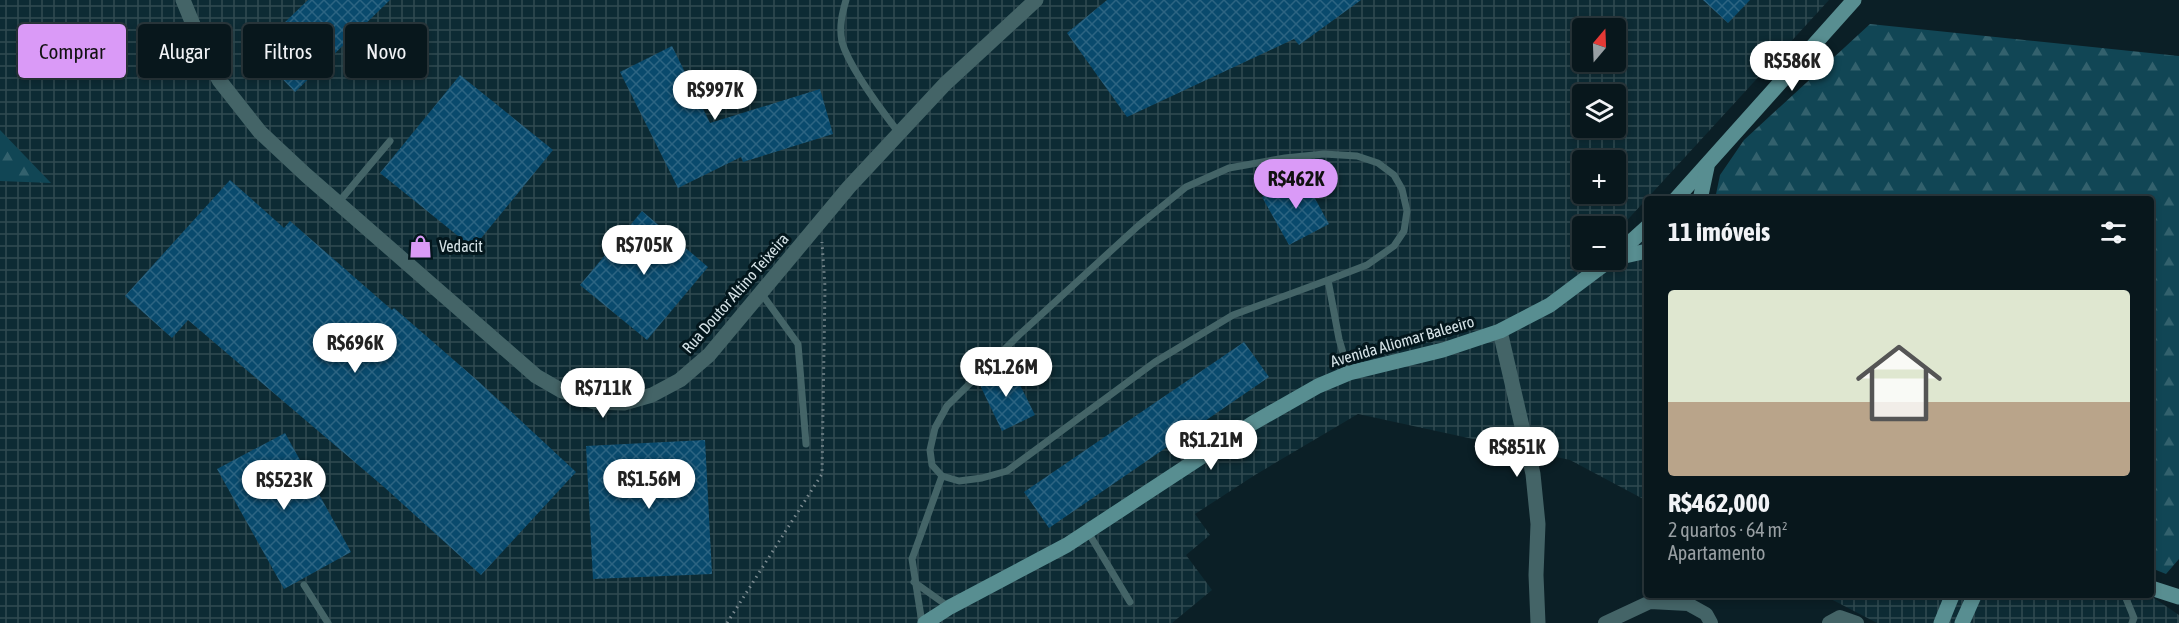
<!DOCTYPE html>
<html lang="pt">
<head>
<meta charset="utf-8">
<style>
	:root { --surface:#08171c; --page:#112025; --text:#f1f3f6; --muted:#989fa3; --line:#29363b; --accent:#da9af7 }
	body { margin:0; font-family:"Asap Condensed",sans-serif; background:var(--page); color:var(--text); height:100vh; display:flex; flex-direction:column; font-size:22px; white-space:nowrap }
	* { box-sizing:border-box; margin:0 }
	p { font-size:20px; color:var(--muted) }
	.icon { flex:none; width:33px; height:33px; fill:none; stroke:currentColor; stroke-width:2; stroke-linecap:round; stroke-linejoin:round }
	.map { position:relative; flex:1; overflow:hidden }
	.drawer { position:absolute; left:1644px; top:196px; width:510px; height:402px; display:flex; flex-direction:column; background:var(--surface); border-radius:6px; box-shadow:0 3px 9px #0003,0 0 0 2px var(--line) }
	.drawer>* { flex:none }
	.guide { position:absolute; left:18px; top:24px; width:570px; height:54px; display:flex; gap:12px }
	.needle { width:39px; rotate:19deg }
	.tools { position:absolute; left:1572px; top:18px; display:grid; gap:12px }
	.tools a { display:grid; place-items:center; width:54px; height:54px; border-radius:6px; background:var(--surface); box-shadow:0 3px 9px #0003,0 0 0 2px var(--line); font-size:30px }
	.price { position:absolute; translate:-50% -51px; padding:0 14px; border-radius:21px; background:#fff; color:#222; font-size:20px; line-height:39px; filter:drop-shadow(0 2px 3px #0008) }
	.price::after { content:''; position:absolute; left:50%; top:36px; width:18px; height:14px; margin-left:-9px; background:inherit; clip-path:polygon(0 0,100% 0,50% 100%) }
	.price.selected { background:var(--accent); color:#111 }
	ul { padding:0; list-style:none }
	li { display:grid; align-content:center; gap:12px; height:318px; padding:0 24px }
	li+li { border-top:2px solid var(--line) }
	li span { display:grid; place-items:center; height:186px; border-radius:6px; color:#555 }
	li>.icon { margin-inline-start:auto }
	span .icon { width:108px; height:108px; fill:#fffc; stroke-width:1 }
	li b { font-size:26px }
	h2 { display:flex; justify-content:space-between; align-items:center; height:72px; padding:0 24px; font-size:26px }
	.pill { padding:0 21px; border-radius:6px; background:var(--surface); box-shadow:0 3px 9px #0003,0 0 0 2px var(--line); font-size:21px; line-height:54px }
	.pill.selected { background:var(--accent); color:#111 }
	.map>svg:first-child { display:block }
	.industrial { fill:url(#industrial-grid); fill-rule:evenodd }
	.forest { fill:url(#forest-firs) }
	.building { fill:url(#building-cross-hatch) }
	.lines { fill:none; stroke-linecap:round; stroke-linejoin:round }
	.path { stroke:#7a8a90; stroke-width:3; stroke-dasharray:1.5 4.5; stroke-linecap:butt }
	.service { stroke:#446467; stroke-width:7 }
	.minor { stroke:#446467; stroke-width:14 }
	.tertiary { stroke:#446467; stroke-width:15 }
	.secondary { stroke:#588e91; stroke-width:15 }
	.labels { text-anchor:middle; stroke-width:6; stroke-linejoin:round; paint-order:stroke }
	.poi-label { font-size:16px; fill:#d6e3e7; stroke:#03161c; text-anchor:start }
	.street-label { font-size:16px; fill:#d6e3e7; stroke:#03161c }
</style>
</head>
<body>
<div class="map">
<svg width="2179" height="623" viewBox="0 0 2179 623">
	<defs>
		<pattern id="industrial-grid" width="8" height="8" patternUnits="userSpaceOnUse" patternTransform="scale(1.5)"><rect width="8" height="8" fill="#0d2b34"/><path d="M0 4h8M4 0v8" fill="none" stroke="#304a51"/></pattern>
		<pattern id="forest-firs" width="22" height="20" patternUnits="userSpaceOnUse" patternTransform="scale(1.5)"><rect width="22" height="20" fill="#114655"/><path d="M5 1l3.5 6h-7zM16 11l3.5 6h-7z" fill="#33616d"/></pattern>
		<pattern id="building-cross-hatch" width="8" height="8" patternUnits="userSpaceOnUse" patternTransform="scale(1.5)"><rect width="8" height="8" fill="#094a6d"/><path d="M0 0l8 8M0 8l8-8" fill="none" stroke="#2c6482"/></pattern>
	</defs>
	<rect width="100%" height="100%" fill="#0b1f26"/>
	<g class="industrial">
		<path d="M0,0h1829l-209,228 27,18v255l-77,-41 -212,-46 -103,61 -60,39 15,21 -24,20 26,35 -40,33h-1172zM1582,28h34v34h-34zM1582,94h34v34h-34zM1582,160h34v34h-34zM1582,226h34v34h-34z"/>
		<path d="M1825,596h326l28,19v8h-302z"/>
	</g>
	<g class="forest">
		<path d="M1870,24l309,32v503l-13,15 -15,-6v-368l-436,-1 5,-24 24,-35z"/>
		<path d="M0,130l51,53 -51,-2z"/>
	</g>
	<g class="building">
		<path d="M308,0h82l-95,92 -40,-41z"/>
		<path d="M1107,0h254l-62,45 -5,-6 -167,78 -60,-84z"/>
		<path d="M1703,0h47l-22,23z"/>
		<path d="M672,46l38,77 110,-34 13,45 -90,28 -2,-5 -63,31 -58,-116z"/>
		<path d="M460,75l93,75 -80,98 -93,-75z"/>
		<path d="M1302,175l27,49 -40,21 -27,-48z"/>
		<path d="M230,180l54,48 6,-7 102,89 2,-2 84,73 98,91 -95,103 -97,-88 -196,-167 -16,18 -47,-42z"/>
		<path d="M642,211l66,56 -61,73 -67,-55z"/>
		<path d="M1244,342l25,35 -220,151 -25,-36z"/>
		<path d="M1010,365l25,50 -33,16 -23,-48 6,-6z"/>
		<path d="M285,433l66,119 -67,37 -67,-120z"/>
		<path d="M705,440l7,134 -119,5 -7,-133z"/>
	</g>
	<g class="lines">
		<path class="path" d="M727,623l95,-149 3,-187 -3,-45"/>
		<g class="service">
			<path d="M846,0c-4,14 -7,27 -4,42 7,25 40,69 57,91"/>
			<path d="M338,203l52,-62"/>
			<path d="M1328,280l-95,35 -78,47 -148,109 -25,7 -23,3 -17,-5 -10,-11 -2,-15 5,-22 12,-22 72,-71 119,-109 48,-39 43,-19 56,-10 39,-4 33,2 21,7 16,12 8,14 5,22 -3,20 -10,15 -27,19 -39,15 11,59 10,34"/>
			<path d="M761,293l37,51 8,100"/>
			<path d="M1088,532l42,70"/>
			<path d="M914,582l35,25"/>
			<path d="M304,585l24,38"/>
			<path d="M2125,596l9,22 -2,5"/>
			<path d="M922,623l-10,-64 30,-83"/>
		</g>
		<g class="minor">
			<path d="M1605,623l45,-21 38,2 18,10 5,9"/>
			<path d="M1829,623l11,-6 17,6"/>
		</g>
		<g class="tertiary">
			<path d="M183,0l23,56 13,24 41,52 46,43 230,201 26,15 32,11 30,1 28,-8 28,-15 29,-25 140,-168 96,-103 91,-84"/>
			<path d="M1500,331l33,143 5,50 -2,51 2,48"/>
		</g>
		<g class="secondary">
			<path d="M1675,200l179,-200"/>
			<path d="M1700,200l7,-33"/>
			<path d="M1616,255l31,-28"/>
			<path d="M1616,258l31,-7"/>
			<path d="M2151,588l28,9"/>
			<path d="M925,623l25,-16 117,-62 186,-122 65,-37 31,-13 94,-23 57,-19 50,-26 60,-45"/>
			<path d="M1941,623l11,-27"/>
			<path d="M1962,623l12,-27"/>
		</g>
	</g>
	<defs>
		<symbol id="shop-bare" viewBox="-9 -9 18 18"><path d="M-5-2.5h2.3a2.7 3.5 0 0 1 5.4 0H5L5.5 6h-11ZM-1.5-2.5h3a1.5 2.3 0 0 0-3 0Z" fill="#da9af7" stroke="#03161c" stroke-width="2.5" paint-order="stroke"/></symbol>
	</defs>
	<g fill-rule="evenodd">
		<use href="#shop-bare" x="404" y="230" width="33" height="33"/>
	</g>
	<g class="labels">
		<g class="poi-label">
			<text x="439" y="252">Vedacit</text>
		</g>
		<g class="street-label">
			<text transform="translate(735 293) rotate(-49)" y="6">Rua Doutor Altino Teixeira</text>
			<text transform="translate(1402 341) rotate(-16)" y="6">Avenida Aliomar Baleeiro</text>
		</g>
	</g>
</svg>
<div class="tools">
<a><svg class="needle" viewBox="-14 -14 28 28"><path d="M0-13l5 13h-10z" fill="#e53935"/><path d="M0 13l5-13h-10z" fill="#989fa3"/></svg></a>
<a><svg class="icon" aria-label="layers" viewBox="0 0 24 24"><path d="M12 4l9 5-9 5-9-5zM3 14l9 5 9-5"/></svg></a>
<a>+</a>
<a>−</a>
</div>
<b class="price" style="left:1792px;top:92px">R$586K</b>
<b class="price" style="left:715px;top:121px">R$997K</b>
<b class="price selected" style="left:1296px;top:210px">R$462K</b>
<b class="price" style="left:644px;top:276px">R$705K</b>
<b class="price" style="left:355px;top:374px">R$696K</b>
<b class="price" style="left:1006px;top:398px">R$1.26M</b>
<b class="price" style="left:603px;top:419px">R$711K</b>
<b class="price" style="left:1211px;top:471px">R$1.21M</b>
<b class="price" style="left:1517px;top:478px">R$851K</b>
<b class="price" style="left:649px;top:510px">R$1.56M</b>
<b class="price" style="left:284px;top:511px">R$523K</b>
<div class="guide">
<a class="pill selected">Comprar</a>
<a class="pill">Alugar</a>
<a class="pill">Filtros</a>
<a class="pill">Novo</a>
</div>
<section class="drawer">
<h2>11 imóveis<svg class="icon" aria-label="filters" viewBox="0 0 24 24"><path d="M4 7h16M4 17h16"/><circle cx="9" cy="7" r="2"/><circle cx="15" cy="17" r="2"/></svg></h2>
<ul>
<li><span style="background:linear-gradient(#dfe7d0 60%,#b9a48a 0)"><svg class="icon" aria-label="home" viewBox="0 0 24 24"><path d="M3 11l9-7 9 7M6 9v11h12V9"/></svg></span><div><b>R$462,000</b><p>2 quartos · 64 m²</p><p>Apartamento</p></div></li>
</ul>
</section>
</div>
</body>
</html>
